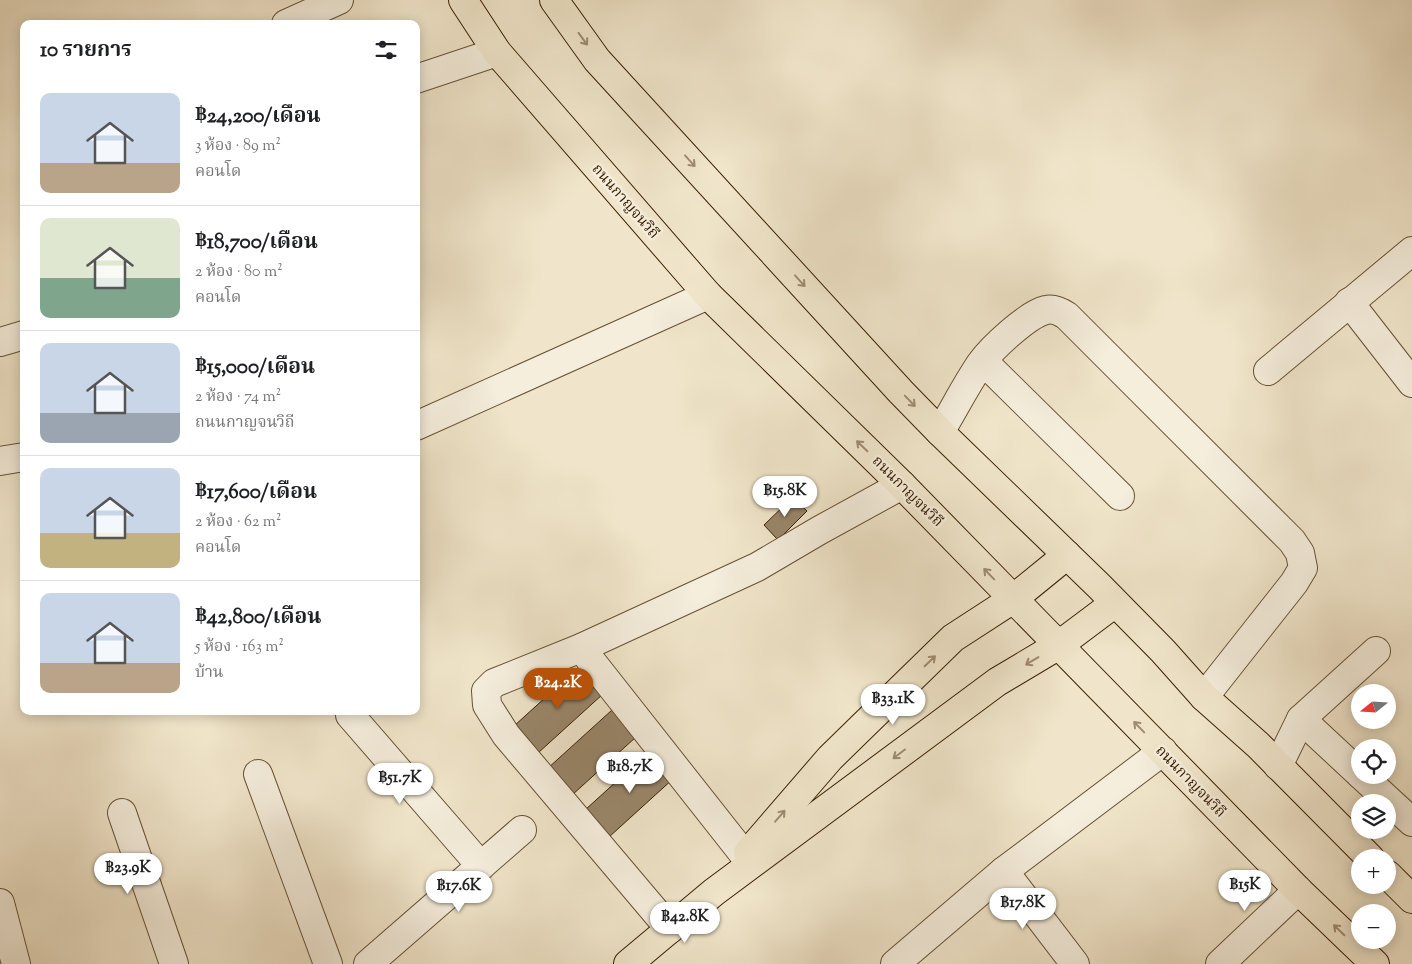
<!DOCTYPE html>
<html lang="th">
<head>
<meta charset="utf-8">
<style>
	:root { --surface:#fff; --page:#f2f2f2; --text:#202124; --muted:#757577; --line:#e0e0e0; --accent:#b45309 }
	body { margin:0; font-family:"Sorts Mill Goudy","Noto Serif Thai",serif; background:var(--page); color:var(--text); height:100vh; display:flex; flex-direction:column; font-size:19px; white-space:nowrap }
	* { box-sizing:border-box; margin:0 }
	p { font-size:16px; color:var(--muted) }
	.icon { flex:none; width:28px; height:28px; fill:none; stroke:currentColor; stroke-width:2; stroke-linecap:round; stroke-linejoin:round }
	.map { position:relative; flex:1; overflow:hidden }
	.panel { position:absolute; left:20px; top:20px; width:400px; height:695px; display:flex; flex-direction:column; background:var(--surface); border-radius:10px; box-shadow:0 2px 12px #0003 }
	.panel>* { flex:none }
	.needle { width:32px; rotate:252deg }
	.buttons { position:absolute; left:1351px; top:684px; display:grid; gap:10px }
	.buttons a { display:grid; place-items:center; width:45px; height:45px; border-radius:50%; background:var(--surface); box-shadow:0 2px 12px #0003; font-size:25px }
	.price { position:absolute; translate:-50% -42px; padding:0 11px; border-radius:18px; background:#fff; color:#222; font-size:16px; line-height:32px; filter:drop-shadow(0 1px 2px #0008) }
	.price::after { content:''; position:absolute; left:50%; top:30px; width:15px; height:11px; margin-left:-8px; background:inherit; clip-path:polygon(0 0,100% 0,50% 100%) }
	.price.active { background:var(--accent); color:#fff }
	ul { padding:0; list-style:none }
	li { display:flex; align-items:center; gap:15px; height:125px; padding:0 20px }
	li+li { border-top:1px solid var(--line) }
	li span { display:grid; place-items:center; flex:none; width:140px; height:100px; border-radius:10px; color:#555 }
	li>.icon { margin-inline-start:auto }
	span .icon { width:60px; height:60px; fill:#fffc; stroke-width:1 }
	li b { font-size:21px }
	h2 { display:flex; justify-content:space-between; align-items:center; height:60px; padding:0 20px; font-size:21px }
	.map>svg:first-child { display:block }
	.building { fill:#99866a; stroke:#3a2001 }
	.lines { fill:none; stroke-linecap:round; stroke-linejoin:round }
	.minor-casing { stroke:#685133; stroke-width:30 }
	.major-casing { stroke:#3a2001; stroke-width:30 }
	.minor { stroke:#f5eedd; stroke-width:28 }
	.major { stroke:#f0e5ca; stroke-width:28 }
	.oneway { stroke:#9e8c70 }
	.labels { text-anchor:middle; stroke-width:5; stroke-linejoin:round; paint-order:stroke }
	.street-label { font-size:15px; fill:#3a2001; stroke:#f5eedd }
</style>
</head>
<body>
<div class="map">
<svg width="1412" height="964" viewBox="0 0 1412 964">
	<rect width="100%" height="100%" fill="#f0e5ca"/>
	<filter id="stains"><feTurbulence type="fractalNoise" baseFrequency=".004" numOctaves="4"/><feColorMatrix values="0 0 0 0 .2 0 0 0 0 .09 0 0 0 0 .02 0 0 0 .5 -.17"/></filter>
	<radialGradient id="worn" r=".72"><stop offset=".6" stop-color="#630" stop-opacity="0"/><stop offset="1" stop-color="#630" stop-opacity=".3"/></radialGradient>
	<g class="building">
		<path d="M793,497l14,14 -29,29 -14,-15z"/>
		<path d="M579,667l24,27 -65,59 -24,-27z"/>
		<path d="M612,710l24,27 -65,59 -24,-27z"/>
		<path d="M650,751l24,27 -65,59 -24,-27z"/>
	</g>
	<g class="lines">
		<defs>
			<g id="minor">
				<path d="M286,24l53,-24"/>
				<path d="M416,79l81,-27"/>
				<path d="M1349,302l63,81"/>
				<path d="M0,342l24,-7"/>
				<path d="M983,361l137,135"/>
				<path d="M1268,371l144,-120"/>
				<path d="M416,426l292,-131"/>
				<path d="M940,432c14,-23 26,-47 41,-69 11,-15 47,-49 65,-53 8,-2 15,2 21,6l225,225 8,12 3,15 -9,15 -90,114"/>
				<path d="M0,461l24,-4"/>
				<path d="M581,648l164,208"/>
				<path d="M350,715l131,151"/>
				<path d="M1301,719l59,55"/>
				<path d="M1278,766l23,-47 75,-68"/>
				<path d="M258,774l70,190"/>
				<path d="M1361,775l51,47"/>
				<path d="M122,813l52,151"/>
				<path d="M1004,871l71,93"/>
				<path d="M0,903l16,61"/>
				<path d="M670,929l-164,-194 -19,-30 -1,-14 8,-8 87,-35 176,-81 63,-37 82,-45"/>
				<path d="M368,964l154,-134"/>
				<path d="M895,964l109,-93 159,-120"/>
				<path d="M1220,964l78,-74"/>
			</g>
			<g id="major">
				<path d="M463,0l34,52 211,243 194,190 396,405 77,74"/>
				<path d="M554,0l43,60 304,332 39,40 159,154 64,65 41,46 54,48 112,113"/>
				<path d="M748,853l82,-95 123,-120 60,-39 54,-44"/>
				<path d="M1388,875l24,24"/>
				<path d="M628,964l86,-72 283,-210 62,-37 56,-42"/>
			</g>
		</defs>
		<use href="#minor" class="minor-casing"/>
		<use href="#major" class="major-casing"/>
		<use href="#minor" class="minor"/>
		<use href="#major" class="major"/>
	</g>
	<defs><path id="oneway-shaft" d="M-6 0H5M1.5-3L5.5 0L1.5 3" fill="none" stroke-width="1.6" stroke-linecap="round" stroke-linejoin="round" transform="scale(1.25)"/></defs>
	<g class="oneway">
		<use href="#oneway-shaft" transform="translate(583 39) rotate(54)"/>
		<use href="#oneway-shaft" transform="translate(690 161) rotate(48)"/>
		<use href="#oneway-shaft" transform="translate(800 281) rotate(48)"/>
		<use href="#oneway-shaft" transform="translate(910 401) rotate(46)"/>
		<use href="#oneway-shaft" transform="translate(862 446) rotate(-136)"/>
		<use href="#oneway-shaft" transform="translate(989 574) rotate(-134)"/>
		<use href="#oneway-shaft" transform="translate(930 661) rotate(-44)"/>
		<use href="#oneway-shaft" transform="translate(1032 661) rotate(149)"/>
		<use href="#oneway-shaft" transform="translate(1139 727) rotate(-134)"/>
		<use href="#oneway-shaft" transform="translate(899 754) rotate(143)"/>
		<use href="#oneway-shaft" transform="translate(780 816) rotate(-49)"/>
		<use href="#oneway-shaft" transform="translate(1339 930) rotate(-136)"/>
	</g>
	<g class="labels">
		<g class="street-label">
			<text transform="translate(626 201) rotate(49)" y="5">ถนนกาญจนวิถี</text>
			<text transform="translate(908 491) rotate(45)" y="5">ถนนกาญจนวิถี</text>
			<text transform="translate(1191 781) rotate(46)" y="5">ถนนกาญจนวิถี</text>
		</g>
	</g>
	<rect width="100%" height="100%" filter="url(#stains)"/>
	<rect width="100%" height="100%" fill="url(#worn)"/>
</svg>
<div class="buttons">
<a><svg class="needle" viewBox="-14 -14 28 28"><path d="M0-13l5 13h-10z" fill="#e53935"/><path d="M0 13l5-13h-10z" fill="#757577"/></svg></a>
<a><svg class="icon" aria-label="locate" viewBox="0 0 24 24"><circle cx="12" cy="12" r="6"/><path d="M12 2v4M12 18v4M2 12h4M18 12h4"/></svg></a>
<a><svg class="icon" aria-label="layers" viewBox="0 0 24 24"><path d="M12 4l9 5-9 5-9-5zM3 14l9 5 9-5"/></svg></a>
<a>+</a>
<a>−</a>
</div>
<b class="price" style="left:785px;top:518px">฿15.8K</b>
<b class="price active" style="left:558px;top:710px">฿24.2K</b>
<b class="price" style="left:893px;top:726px">฿33.1K</b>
<b class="price" style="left:630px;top:794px">฿18.7K</b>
<b class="price" style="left:400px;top:805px">฿51.7K</b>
<b class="price" style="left:128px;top:895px">฿23.9K</b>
<b class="price" style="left:1245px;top:912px">฿15K</b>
<b class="price" style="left:459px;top:913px">฿17.6K</b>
<b class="price" style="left:1023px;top:930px">฿17.8K</b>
<b class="price" style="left:685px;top:944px">฿42.8K</b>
<section class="panel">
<h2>10 รายการ<svg class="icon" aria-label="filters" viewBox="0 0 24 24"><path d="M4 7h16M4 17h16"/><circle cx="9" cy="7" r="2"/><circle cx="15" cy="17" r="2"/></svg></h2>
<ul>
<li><span style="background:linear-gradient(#c9d6e8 70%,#b9a48a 0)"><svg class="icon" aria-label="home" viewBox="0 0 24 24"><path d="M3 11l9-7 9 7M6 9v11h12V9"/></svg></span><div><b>฿24,200/เดือน</b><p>3 ห้อง · 89 m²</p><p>คอนโด</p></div></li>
<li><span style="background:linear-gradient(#dfe7d0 60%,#7fa58c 0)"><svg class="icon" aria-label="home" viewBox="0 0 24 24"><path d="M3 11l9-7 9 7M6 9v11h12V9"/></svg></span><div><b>฿18,700/เดือน</b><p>2 ห้อง · 80 m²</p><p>คอนโด</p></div></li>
<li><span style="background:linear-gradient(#c9d6e8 70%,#9aa5b1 0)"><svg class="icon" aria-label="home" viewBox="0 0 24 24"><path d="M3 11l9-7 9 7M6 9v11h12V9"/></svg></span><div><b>฿15,000/เดือน</b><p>2 ห้อง · 74 m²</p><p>ถนนกาญจนวิถี</p></div></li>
<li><span style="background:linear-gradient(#c9d6e8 65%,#c2b280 0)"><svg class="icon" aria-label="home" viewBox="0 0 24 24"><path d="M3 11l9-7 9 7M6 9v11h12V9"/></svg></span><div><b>฿17,600/เดือน</b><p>2 ห้อง · 62 m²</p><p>คอนโด</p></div></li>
<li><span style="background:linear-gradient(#c9d6e8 70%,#b9a48a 0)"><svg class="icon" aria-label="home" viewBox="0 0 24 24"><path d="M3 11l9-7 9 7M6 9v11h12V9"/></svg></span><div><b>฿42,800/เดือน</b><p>5 ห้อง · 163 m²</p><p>บ้าน</p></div></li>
</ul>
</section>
</div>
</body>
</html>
